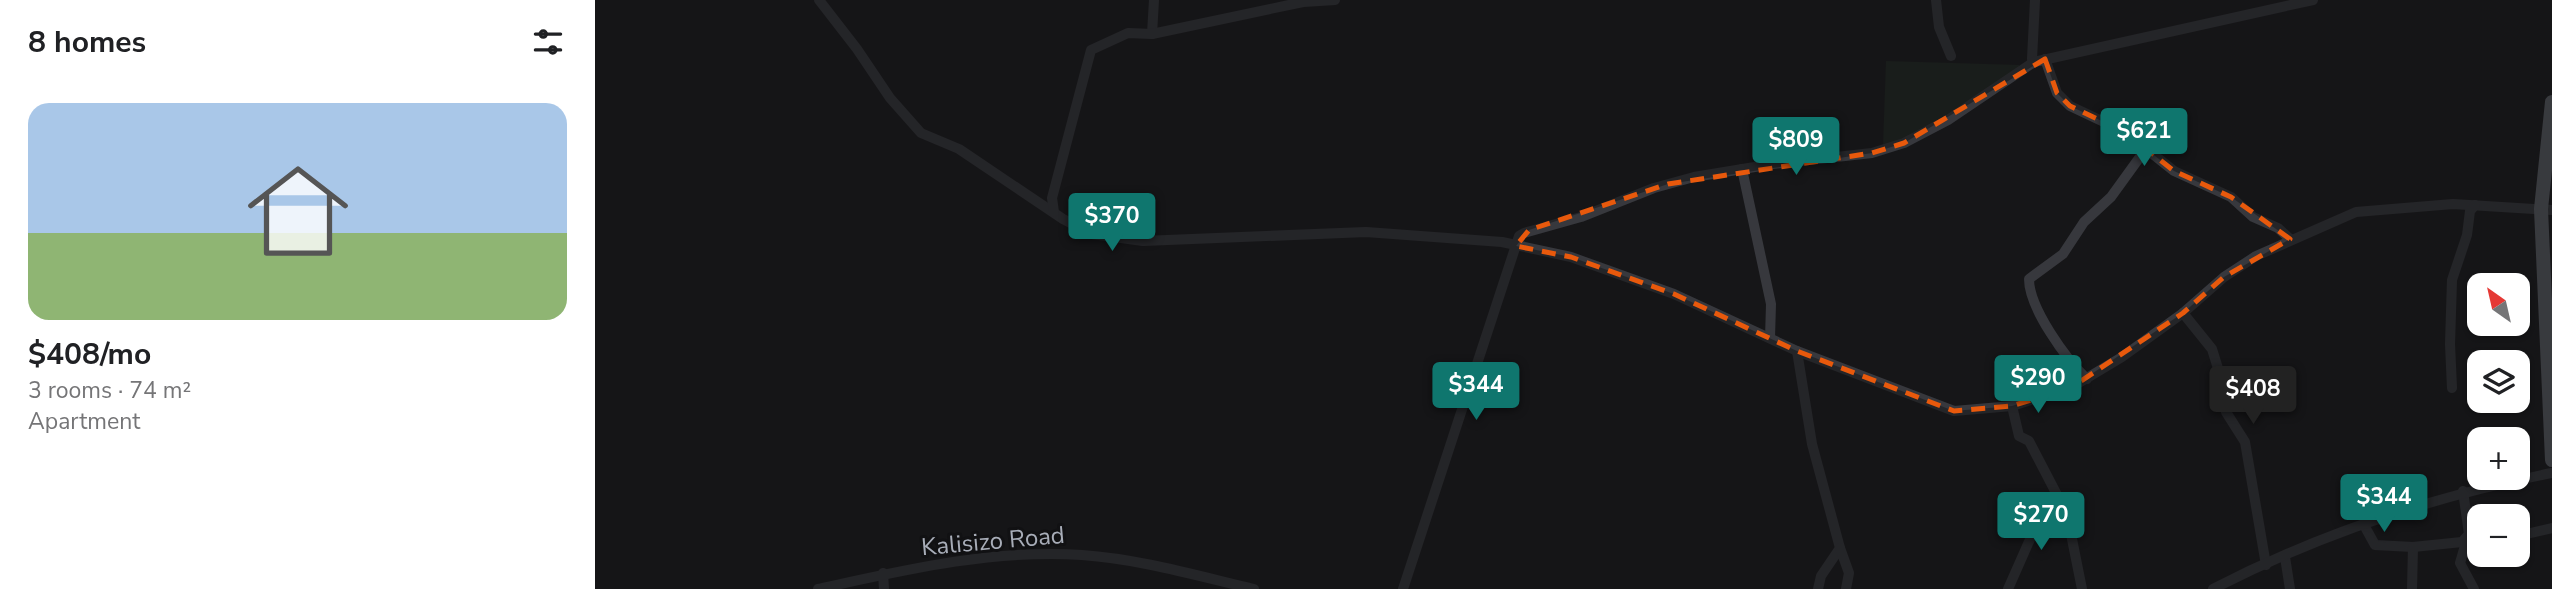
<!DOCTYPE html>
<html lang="en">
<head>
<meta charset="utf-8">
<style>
	:root { --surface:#fff; --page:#f2f2f2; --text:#202124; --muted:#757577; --accent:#0f766e }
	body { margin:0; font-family:"Nunito Sans",sans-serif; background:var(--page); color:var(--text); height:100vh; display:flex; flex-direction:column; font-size:26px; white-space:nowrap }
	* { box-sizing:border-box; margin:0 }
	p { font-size:23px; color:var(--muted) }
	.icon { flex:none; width:38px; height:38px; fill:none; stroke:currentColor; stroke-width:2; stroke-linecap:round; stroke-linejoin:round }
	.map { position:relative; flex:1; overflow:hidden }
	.details { display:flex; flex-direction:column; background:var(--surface); width:595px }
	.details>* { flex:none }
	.needle { width:46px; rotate:326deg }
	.buttons { position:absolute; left:1872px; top:273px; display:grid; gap:14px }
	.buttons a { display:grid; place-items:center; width:63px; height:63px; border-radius:14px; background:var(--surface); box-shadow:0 2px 5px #0004; font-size:35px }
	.price { position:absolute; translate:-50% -60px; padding:0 16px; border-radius:7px; background:var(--accent); color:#fff; font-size:23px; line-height:46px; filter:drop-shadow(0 2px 4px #0008) }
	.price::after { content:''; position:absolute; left:50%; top:42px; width:21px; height:16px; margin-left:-10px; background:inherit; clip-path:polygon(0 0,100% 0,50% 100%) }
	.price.active { background:#222; color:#fff }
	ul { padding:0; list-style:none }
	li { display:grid; align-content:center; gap:14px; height:371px; padding:0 28px }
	li span { display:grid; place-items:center; height:217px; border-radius:21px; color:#555 }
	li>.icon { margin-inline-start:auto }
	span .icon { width:126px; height:126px; fill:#fffc; stroke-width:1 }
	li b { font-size:30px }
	h2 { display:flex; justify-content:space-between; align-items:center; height:84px; padding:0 28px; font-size:30px }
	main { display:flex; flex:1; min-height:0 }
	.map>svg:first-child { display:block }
	.green { fill:#1e261f }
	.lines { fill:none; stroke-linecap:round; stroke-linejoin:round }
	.minor { stroke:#37383d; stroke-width:10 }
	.highway { stroke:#63666e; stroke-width:14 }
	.marked { fill:none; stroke:#e8590c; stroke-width:5; stroke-dasharray:14 9; stroke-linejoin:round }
	.labels { text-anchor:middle; stroke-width:6; stroke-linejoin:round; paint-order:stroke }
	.street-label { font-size:24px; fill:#a8adb8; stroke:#111113 }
</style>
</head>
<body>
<main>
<section class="details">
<h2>8 homes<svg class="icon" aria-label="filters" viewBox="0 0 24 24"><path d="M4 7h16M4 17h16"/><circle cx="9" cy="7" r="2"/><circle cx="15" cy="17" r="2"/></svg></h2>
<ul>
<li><span style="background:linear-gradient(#a9c7e8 60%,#8fb573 0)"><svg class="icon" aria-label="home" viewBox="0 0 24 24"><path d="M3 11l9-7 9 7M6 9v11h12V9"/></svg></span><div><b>$408/mo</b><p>3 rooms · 74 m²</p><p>Apartment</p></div></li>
</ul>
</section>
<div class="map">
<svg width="1957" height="589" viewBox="0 0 1957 589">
	<rect width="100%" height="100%" fill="#161618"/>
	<path class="green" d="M1291,61l133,4v3c-32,27 -97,68 -136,78z"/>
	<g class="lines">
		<g class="minor">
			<path d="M224,0l38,49 33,49 31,35 38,16 104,70 29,15 51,7 223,-9 136,10 69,15 103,37 123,57 157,60 58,-5 60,-19 50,-30 61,-44 41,-36 32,-21 100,-44 97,-8 99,6"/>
			<path d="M1341,0l3,27 12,29"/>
			<path d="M557,34l2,-34"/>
			<path d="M1437,59l3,-59"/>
			<path d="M1450,59l12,34 13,13 55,26 49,39 57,26 22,20 25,11 12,11"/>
			<path d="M1147,169l29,135 -1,34"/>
			<path d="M459,212l-2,-14 39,-148 37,-17 24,1 151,-32 32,-2"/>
			<path d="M1588,313l29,36 17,55 -3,8 19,30 21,123"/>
			<path d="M1202,351l15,93 28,104 -19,28 -3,13"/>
			<path d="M1492,379c-21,-20 -58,-71 -58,-100l34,-25 21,-32 27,-25 34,-47"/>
			<path d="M1857,388l-2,-44 2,-64 15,-45 3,-24 5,-6"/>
			<path d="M1417,406l7,30 10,5 38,73 15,75"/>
			<path d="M1769,525l11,20 38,2 49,-5 7,-8 -6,-43"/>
			<path d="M1923,536l34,-8"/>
			<path d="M1245,548l9,25 -3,16"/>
			<path d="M1690,557l5,32"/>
			<path d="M288,573l1,16"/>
			<path d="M223,589c86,-19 175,-40 264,-34 58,4 116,21 172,34"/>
			<path d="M808,589l116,-353 5,-3 57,-16 73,-29 40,-11 79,-13 99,-11 32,-10 44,-23 86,-58 279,-62"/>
			<path d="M1413,589l27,-61 25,-23"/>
			<path d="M1618,589c106,-55 222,-93 339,-116"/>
			<path d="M1817,589l1,-42"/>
			<path d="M1879,589l-14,-26 7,-24 13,3"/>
		</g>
		<path class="highway" d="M1957,102l-11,107 11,251"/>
	</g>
	<path d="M0 0H1957V589H0ZM1450,59l12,34 13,13 55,26 49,39 57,26 59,42 -66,38 -41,36 -111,74 -60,19 -58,5 -157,-60 -123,-57 -103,-37 -55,-11 13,-16 139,-46 204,-31 32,-10z" fill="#161618" fill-opacity=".55" fill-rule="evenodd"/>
	<path class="marked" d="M1450,59l12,34 13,13 55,26 49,39 57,26 59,42 -66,38 -41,36 -111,74 -60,19 -58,5 -157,-60 -123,-57 -103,-37 -55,-11 13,-16 139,-46 204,-31 32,-10z"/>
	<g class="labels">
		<g class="street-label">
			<text transform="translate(398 541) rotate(-5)" y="8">Kalisizo Road</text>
		</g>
	</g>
</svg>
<div class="buttons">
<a><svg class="needle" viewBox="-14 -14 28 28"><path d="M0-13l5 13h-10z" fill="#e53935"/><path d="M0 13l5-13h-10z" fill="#757577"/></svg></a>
<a><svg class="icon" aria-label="layers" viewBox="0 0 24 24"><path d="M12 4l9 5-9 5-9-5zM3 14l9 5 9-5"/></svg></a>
<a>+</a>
<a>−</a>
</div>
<b class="price" style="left:1549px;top:168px">$621</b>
<b class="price" style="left:1201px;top:177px">$809</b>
<b class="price" style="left:517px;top:253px">$370</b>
<b class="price" style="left:1443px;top:415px">$290</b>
<b class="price" style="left:881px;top:422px">$344</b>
<b class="price active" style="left:1658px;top:426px">$408</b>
<b class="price" style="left:1789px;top:534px">$344</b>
<b class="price" style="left:1446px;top:552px">$270</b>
</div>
</main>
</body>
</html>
